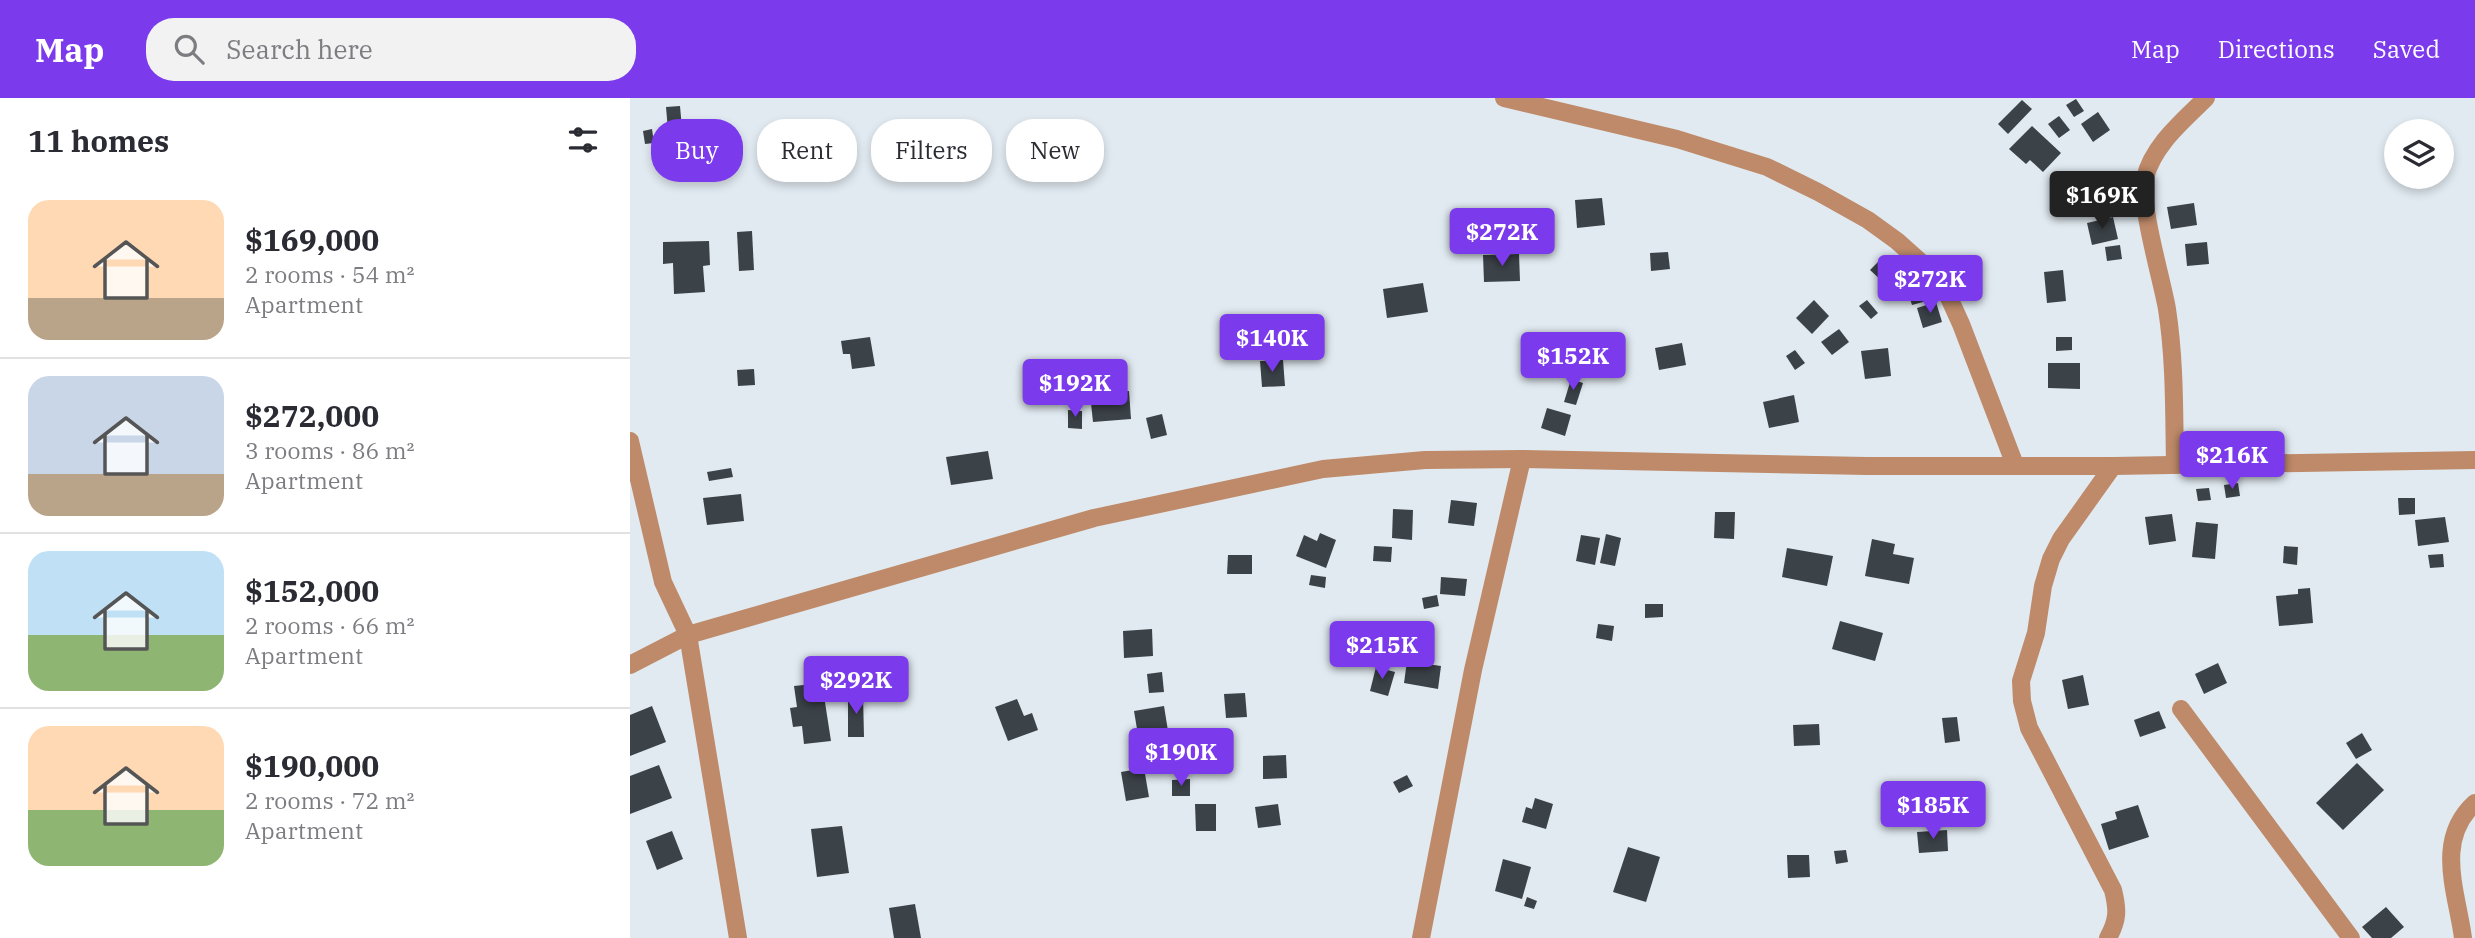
<!DOCTYPE html>
<html lang="en">
<head>
<meta charset="utf-8">
<style>
	:root { --surface:#fff; --page:#f2f2f3; --text:#2b2b33; --muted:#7c7c81; --line:#e1e1e2; --accent:#7c3aed }
	body { margin:0; font-family:"IBM Plex Serif",serif; background:var(--page); color:var(--text); height:100vh; display:flex; flex-direction:column; font-size:26px; white-space:nowrap }
	* { box-sizing:border-box; margin:0 }
	p { font-size:23px; color:var(--muted) }
	.icon { flex:none; width:38px; height:38px; fill:none; stroke:currentColor; stroke-width:2; stroke-linecap:round; stroke-linejoin:round }
	.map { position:relative; flex:1; overflow:hidden }
	.details { display:flex; flex-direction:column; background:var(--surface); width:630px }
	.details>* { flex:none }
	.guide { position:absolute; left:21px; top:21px; width:665px; height:63px; display:flex; gap:14px }
	.tools { position:absolute; left:1754px; top:21px; display:grid; gap:14px }
	.tools a { display:grid; place-items:center; width:70px; height:70px; border-radius:50%; background:var(--surface); box-shadow:0 4px 10px #0003; font-size:35px }
	.price { position:absolute; translate:-50% -60px; padding:0 16px; border-radius:7px; background:var(--accent); color:#fff; font-size:23px; line-height:46px; filter:drop-shadow(0 2px 4px #0008) }
	.price::after { content:''; position:absolute; left:50%; top:42px; width:21px; height:16px; margin-left:-10px; background:inherit; clip-path:polygon(0 0,100% 0,50% 100%) }
	.price.active { background:#222; color:#fff }
	ul { padding:0; list-style:none }
	li { display:flex; align-items:center; gap:21px; height:175px; padding:0 28px }
	li+li { border-top:2px solid var(--line) }
	li span { display:grid; place-items:center; flex:none; width:196px; height:140px; border-radius:21px; color:#555 }
	li>.icon { margin-inline-start:auto }
	span .icon { width:84px; height:84px; fill:#fffc; stroke-width:1 }
	li b { font-size:30px }
	h2 { display:flex; justify-content:space-between; align-items:center; height:84px; padding:0 28px; font-size:30px }
	.pill { padding:0 24px; border-radius:28px; background:var(--surface); box-shadow:0 4px 10px #0003; font-size:24px; line-height:63px }
	.pill.active { background:var(--accent); color:#fff }
	header { display:flex; align-items:center; gap:42px; box-sizing:border-box; height:98px; padding:0 35px; background:var(--accent); color:#fff }
	header strong { font-size:33px }
	nav { display:flex; gap:38px; margin-inline-start:auto; font-size:24px }
	.search { width:490px; height:63px; background:var(--page); display:flex; align-items:center; gap:18px; box-sizing:border-box; padding:0 24px; border-radius:28px; color:var(--muted); font-size:26px }
	main { display:flex; flex:1; min-height:0 }
	.map>svg:first-child { display:block }
	.building { fill:#3b4248 }
	.lines { fill:none; stroke-linecap:round; stroke-linejoin:round }
	.minor { stroke:#be8a69; stroke-width:18 }
</style>
</head>
<body>
<header>
<strong>Map</strong>
<div class="search"><svg class="icon" aria-label="search" viewBox="0 0 24 24"><circle cx="10" cy="10" r="6"/><path d="M15 15l6 6"/></svg>Search here</div>
<nav><a>Map</a><a>Directions</a><a>Saved</a></nav>
</header>
<main>
<section class="details">
<h2>11 homes<svg class="icon" aria-label="filters" viewBox="0 0 24 24"><path d="M4 7h16M4 17h16"/><circle cx="9" cy="7" r="2"/><circle cx="15" cy="17" r="2"/></svg></h2>
<ul>
<li><span style="background:linear-gradient(#ffd9b3 70%,#b9a48a 0)"><svg class="icon" aria-label="home" viewBox="0 0 24 24"><path d="M3 11l9-7 9 7M6 9v11h12V9"/></svg></span><div><b>$169,000</b><p>2 rooms · 54 m²</p><p>Apartment</p></div></li>
<li><span style="background:linear-gradient(#c9d6e8 70%,#b9a48a 0)"><svg class="icon" aria-label="home" viewBox="0 0 24 24"><path d="M3 11l9-7 9 7M6 9v11h12V9"/></svg></span><div><b>$272,000</b><p>3 rooms · 86 m²</p><p>Apartment</p></div></li>
<li><span style="background:linear-gradient(#bfe0f5 60%,#8fb573 0)"><svg class="icon" aria-label="home" viewBox="0 0 24 24"><path d="M3 11l9-7 9 7M6 9v11h12V9"/></svg></span><div><b>$152,000</b><p>2 rooms · 66 m²</p><p>Apartment</p></div></li>
<li><span style="background:linear-gradient(#ffd9b3 60%,#8fb573 0)"><svg class="icon" aria-label="home" viewBox="0 0 24 24"><path d="M3 11l9-7 9 7M6 9v11h12V9"/></svg></span><div><b>$190,000</b><p>2 rooms · 72 m²</p><p>Apartment</p></div></li>
</ul>
</section>
<div class="map">
<svg width="1845" height="840" viewBox="0 0 1845 840">
	<rect width="100%" height="100%" fill="#e1eaf1"/>
	<g class="building">
		<path d="M1446,1l8,12 -10,6 -8,-12z"/>
		<path d="M1392,2l10,9 -24,25 -10,-10z"/>
		<path d="M50,8l3,34 -14,2 -3,-35z"/>
		<path d="M1468,14l12,18 -17,12 -12,-18z"/>
		<path d="M1429,18l11,14 -11,8 -11,-14z"/>
		<path d="M1402,28l29,27 -18,19 -13,-12 -4,4 -17,-15z"/>
		<path d="M22,31l2,14 -9,1 -2,-13z"/>
		<path d="M972,100l3,27 -28,3 -2,-28z"/>
		<path d="M1564,105l3,22 -26,4 -4,-22z"/>
		<rect x="839" y="110" width="11" height="10"/>
		<path d="M1483,119l5,22 -26,6 -5,-22z"/>
		<path d="M891,132l1,21 -56,2 -1,-21z"/>
		<path d="M122,133l2,39 -15,1 -2,-39z"/>
		<path d="M79,143l1,24 -7,1 2,26 -31,2 -1,-31 -10,1v-22z"/>
		<path d="M1577,144l2,22 -22,2 -2,-22z"/>
		<path d="M1490,147l2,14 -15,2 -2,-14z"/>
		<path d="M1038,154l2,17 -19,2 -1,-18z"/>
		<path d="M889,156l1,27 -36,1 -1,-27z"/>
		<path d="M1251,161l13,11 -11,12 -13,-12z"/>
		<path d="M1433,172l3,31 -19,2 -3,-31z"/>
		<path d="M793,185l5,29 -41,6 -4,-29z"/>
		<path d="M1300,187l4,14 -22,6 -4,-12z"/>
		<path d="M1184,202l15,16 -17,18 -16,-16z"/>
		<path d="M1237,202l11,13 -7,6 -12,-13z"/>
		<path d="M1306,204l6,20 -19,6 -6,-20z"/>
		<path d="M1209,231l10,13 -17,13 -11,-13z"/>
		<path d="M683,235l2,9 -10,1 -1,-8z"/>
		<path d="M240,239l5,29 -23,3 -2,-15h-7l-2,-13z"/>
		<path d="M1426,239h16v13l-16,1z"/>
		<path d="M1052,245l4,22 -27,5 -4,-22z"/>
		<path d="M1258,250l3,28 -26,3 -4,-28z"/>
		<path d="M1165,252l10,13 -10,7 -9,-14z"/>
		<path d="M653,262l2,26 -23,1 -2,-26z"/>
		<path d="M1418,265h32v26l-32,-1z"/>
		<path d="M124,271l1,16 -17,1 -1,-16z"/>
		<path d="M941,281l12,4 -7,22 -12,-3z"/>
		<path d="M499,293l2,28 -38,3 -3,-28z"/>
		<path d="M1164,297l5,27 -30,6 -6,-26z"/>
		<path d="M917,310l24,7 -6,21 -24,-8z"/>
		<path d="M438,312l14,1v18l-14,-1z"/>
		<path d="M532,316l5,21 -16,4 -5,-21z"/>
		<path d="M358,353l5,28 -42,6 -5,-28z"/>
		<path d="M101,370l2,9 -24,4 -2,-9z"/>
		<path d="M1608,385l2,13 -14,2 -2,-13z"/>
		<path d="M1579,390l2,12 -13,1 -2,-12z"/>
		<path d="M111,396l3,27 -37,4 -4,-27z"/>
		<path d="M1768,400h17v16l-16,1z"/>
		<path d="M821,402l26,3 -3,23 -26,-3z"/>
		<path d="M763,411l20,1 -1,30 -20,-2z"/>
		<path d="M1085,414h20l-1,27 -20,-1z"/>
		<path d="M1542,416l4,27 -27,4 -4,-28z"/>
		<path d="M1815,419l4,25 -31,4 -3,-26z"/>
		<path d="M1566,424l22,2 -3,35 -23,-2z"/>
		<path d="M690,435l16,7 -10,28 -30,-12 8,-21 13,6z"/>
		<path d="M976,436l15,4 -6,28 -15,-3z"/>
		<path d="M951,437l19,3 -5,27 -19,-4z"/>
		<path d="M1242,441l23,5 -2,10 21,4 -5,26 -44,-8z"/>
		<path d="M744,448l18,1 -1,15 -18,-1z"/>
		<path d="M1654,448l14,1 -1,18 -14,-2z"/>
		<path d="M1157,450l46,8 -6,30 -45,-9z"/>
		<path d="M1813,456l1,13 -14,1 -2,-13z"/>
		<path d="M598,457h24v19h-25z"/>
		<path d="M681,477l15,2 -1,11 -16,-3z"/>
		<path d="M811,479l26,2 -2,17 -25,-2z"/>
		<path d="M1680,490l3,35 -34,3 -3,-30 22,-2v-5z"/>
		<path d="M807,497l2,11 -15,3 -2,-11z"/>
		<path d="M1015,506h18v13l-18,1z"/>
		<path d="M1210,523l43,12 -8,28 -43,-12z"/>
		<path d="M968,526l16,2 -2,15 -16,-3z"/>
		<path d="M522,531l1,27 -29,2 -1,-27z"/>
		<path d="M777,563l34,5 -3,23 -34,-6z"/>
		<path d="M1588,565l9,20 -23,11 -9,-20z"/>
		<path d="M746,569l19,5 -7,24 -18,-5z"/>
		<path d="M532,574l2,20 -15,1 -2,-19z"/>
		<path d="M1453,577l6,30 -21,4 -6,-29z"/>
		<path d="M192,585l9,58 -27,3 -2,-18 -9,1 -3,-19 7,-1 -3,-21z"/>
		<path d="M615,595l2,24 -21,1 -2,-24z"/>
		<path d="M218,597h15l1,42h-16z"/>
		<path d="M387,601l7,17 8,-3 6,17 -30,11 -13,-34z"/>
		<path d="M22,608l14,36 -36,14v-41z"/>
		<path d="M534,608l4,25 -30,4 -4,-24z"/>
		<path d="M1529,613l7,17 -26,9 -6,-17z"/>
		<path d="M1327,619l3,24 -15,2 -3,-25z"/>
		<path d="M1189,626l1,21 -26,1 -1,-21z"/>
		<path d="M1732,635l10,17 -16,9 -10,-16z"/>
		<path d="M656,657l1,23 -24,1v-23z"/>
		<path d="M1727,665l27,27 -41,40 -27,-27z"/>
		<path d="M29,667l13,33 -42,16v-38z"/>
		<path d="M514,670l5,29 -23,4 -5,-29z"/>
		<path d="M777,677l6,11 -14,7 -6,-11z"/>
		<path d="M560,681v17h-18v-16z"/>
		<path d="M905,700l18,6 -7,25 -24,-7 4,-15 6,2z"/>
		<path d="M565,706h21v27h-20z"/>
		<path d="M648,706l3,21 -23,3 -3,-21z"/>
		<path d="M1508,707l11,32 -40,13 -8,-26 16,-5 -2,-7z"/>
		<rect x="1284" y="717" width="15" height="9"/>
		<path d="M212,728l7,47 -32,4 -6,-48z"/>
		<path d="M1317,732l1,21 -29,2 -2,-21z"/>
		<path d="M42,733l11,28 -26,11 -11,-29z"/>
		<path d="M998,749l32,10 -14,45 -33,-10z"/>
		<path d="M1216,752l2,12 -12,2 -2,-13z"/>
		<path d="M1157,757h22l1,22 -22,1z"/>
		<path d="M873,761l28,8 -9,32 -27,-8z"/>
		<path d="M897,799l10,4 -3,8 -10,-3z"/>
		<path d="M285,806l6,34h-27l-5,-30z"/>
		<path d="M1756,809l18,20 -13,11h-19l-10,-11z"/>
	</g>
	<g class="lines">
		<g class="minor">
			<path d="M874,0l173,41 90,28 51,25 50,28 29,21 28,25 21,25 15,33 54,141"/>
			<path d="M0,343l33,141 25,53 50,303"/>
			<path d="M1545,367c-1,-52 0,-104 -8,-156 -5,-29 -28,-106 -22,-131 8,-33 38,-57 61,-80"/>
			<path d="M0,567l58,-30 406,-117 229,-49 102,-9 97,-1 345,7h246l362,-6"/>
			<path d="M1551,611l170,229"/>
			<path d="M791,840l52,-268 49,-211"/>
			<path d="M1478,840c10,-18 10,-28 5,-48l-84,-162 -7,-27 -1,-20 15,-48 7,-47 8,-27 10,-20 52,-73"/>
			<path d="M1833,840c-6,-46 -29,-98 12,-135"/>
		</g>
	</g>
</svg>
<div class="tools">
<a><svg class="icon" aria-label="layers" viewBox="0 0 24 24"><path d="M12 4l9 5-9 5-9-5zM3 14l9 5 9-5"/></svg></a>
</div>
<b class="price active" style="left:1472px;top:133px">$169K</b>
<b class="price" style="left:872px;top:170px">$272K</b>
<b class="price" style="left:1300px;top:217px">$272K</b>
<b class="price" style="left:642px;top:276px">$140K</b>
<b class="price" style="left:943px;top:294px">$152K</b>
<b class="price" style="left:445px;top:321px">$192K</b>
<b class="price" style="left:1602px;top:393px">$216K</b>
<b class="price" style="left:752px;top:583px">$215K</b>
<b class="price" style="left:226px;top:618px">$292K</b>
<b class="price" style="left:551px;top:690px">$190K</b>
<b class="price" style="left:1303px;top:743px">$185K</b>
<div class="guide">
<a class="pill active">Buy</a>
<a class="pill">Rent</a>
<a class="pill">Filters</a>
<a class="pill">New</a>
</div>
</div>
</main>
</body>
</html>
